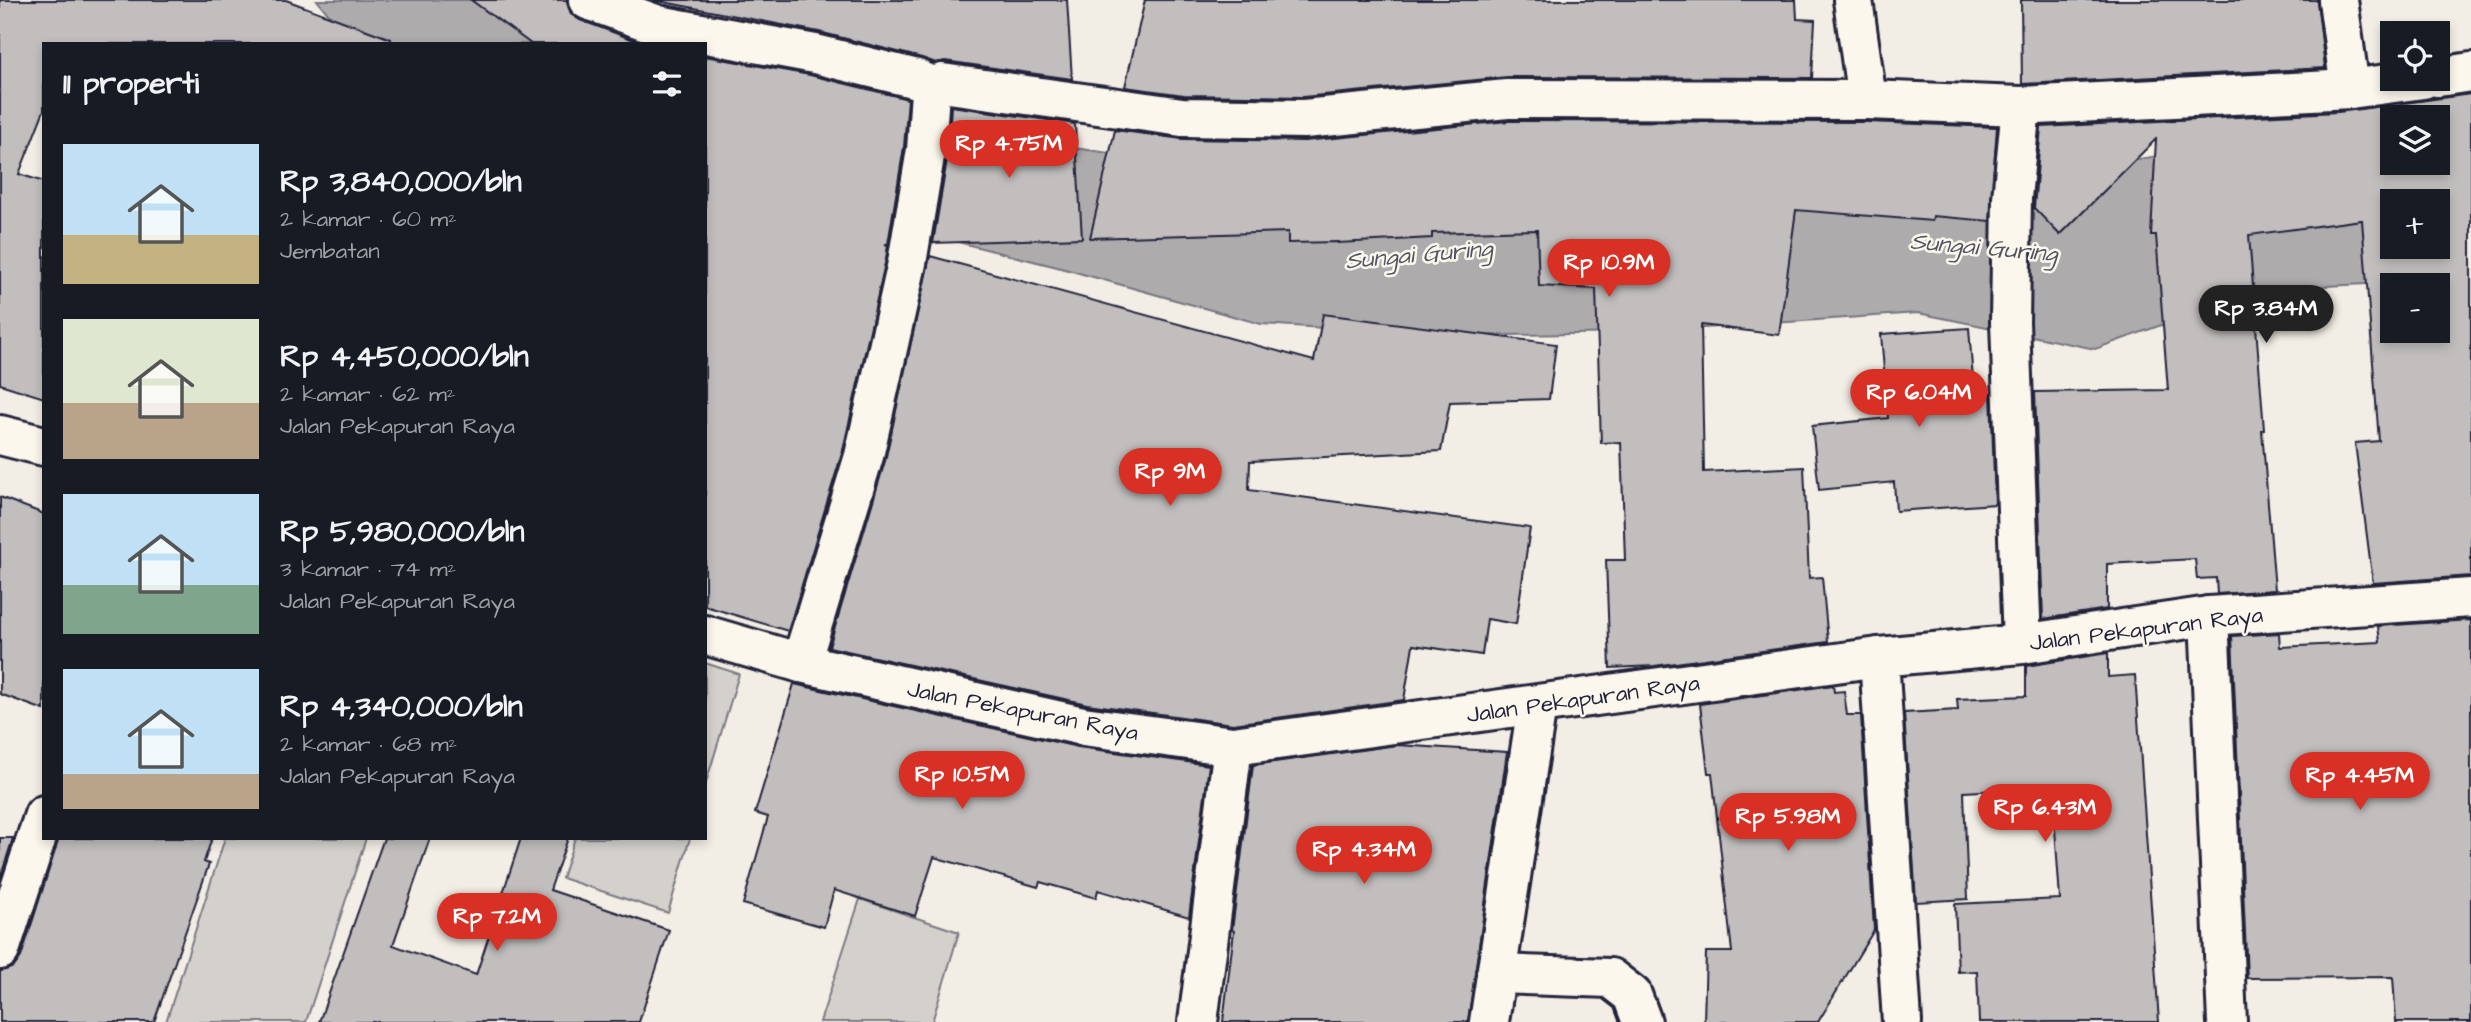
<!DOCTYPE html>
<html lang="id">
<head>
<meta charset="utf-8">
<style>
	:root { --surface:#171b24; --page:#20242c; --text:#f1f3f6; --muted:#9ea1a6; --accent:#d93025 }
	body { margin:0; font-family:"Architects Daughter",sans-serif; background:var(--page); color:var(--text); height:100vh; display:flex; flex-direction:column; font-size:26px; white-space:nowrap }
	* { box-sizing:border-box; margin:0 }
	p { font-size:23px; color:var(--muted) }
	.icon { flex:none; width:38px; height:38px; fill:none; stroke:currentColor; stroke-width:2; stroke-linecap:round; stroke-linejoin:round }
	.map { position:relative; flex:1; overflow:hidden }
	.side { position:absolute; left:42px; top:42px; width:665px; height:798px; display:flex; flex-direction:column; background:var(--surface); border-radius:0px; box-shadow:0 4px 10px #0003 }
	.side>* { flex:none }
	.controls { position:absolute; left:2380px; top:21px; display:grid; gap:14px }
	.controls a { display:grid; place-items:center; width:70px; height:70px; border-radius:0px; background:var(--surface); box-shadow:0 4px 10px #0003; font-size:35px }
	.price { position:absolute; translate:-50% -60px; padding:0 16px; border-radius:24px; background:var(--accent); color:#fff; font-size:23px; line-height:46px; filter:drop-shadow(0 2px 4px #0008) }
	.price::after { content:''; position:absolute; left:50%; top:42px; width:21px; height:16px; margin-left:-10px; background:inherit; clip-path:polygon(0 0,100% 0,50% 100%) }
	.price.current { background:#222; color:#fff }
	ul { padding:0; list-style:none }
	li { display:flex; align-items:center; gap:21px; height:175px; padding:0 21px }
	li span { display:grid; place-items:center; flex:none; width:196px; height:140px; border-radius:0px; color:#555 }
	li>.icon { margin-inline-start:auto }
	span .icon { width:84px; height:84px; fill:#fffc; stroke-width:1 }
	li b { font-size:30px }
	h2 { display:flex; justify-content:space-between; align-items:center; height:84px; padding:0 21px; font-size:30px }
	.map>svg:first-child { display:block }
	.green { fill:#d4d1cc; stroke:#7b7a84; stroke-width:2 }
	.water { fill:#aeabad; stroke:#76747f; stroke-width:2; fill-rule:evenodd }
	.building { fill:#c2bebe; stroke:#22223b; stroke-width:2; fill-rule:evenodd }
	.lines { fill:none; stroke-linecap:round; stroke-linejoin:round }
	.minor-casing { stroke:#22223b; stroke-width:44 }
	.tertiary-casing { stroke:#22223b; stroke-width:44 }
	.minor { stroke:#fbf7ec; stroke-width:38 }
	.tertiary { stroke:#fbf7ec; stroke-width:38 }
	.labels { text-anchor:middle; stroke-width:5; stroke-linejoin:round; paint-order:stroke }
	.street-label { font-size:23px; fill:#22223b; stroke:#fbf7ec }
	.water-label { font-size:24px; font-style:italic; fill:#535263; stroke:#fbf7ec }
</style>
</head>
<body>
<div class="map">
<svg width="2471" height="1022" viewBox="0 0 2471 1022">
	<rect width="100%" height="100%" fill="#f2eee5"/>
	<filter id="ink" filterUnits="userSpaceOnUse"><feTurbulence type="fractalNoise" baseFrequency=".0143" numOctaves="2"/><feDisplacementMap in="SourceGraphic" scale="14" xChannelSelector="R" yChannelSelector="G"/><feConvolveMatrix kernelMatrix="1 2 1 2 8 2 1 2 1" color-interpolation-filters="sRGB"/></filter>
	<g filter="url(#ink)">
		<g class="green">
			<path d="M705,663l34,11 -34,112z"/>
			<path d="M225,838h141l-60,184h-140z"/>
			<path d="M575,838h115l-22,75 -106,-35z"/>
			<path d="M860,899l99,33 -27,90h-112z"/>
		</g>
		<g class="water">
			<path d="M317,0h176l50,44h-196l-6,-14z"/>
			<path d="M2471,107v172l-210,10 -166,60 -177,-36 -286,20 -185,3 -186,-12 -200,-56 -115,-29 -160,-34 78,-87 448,64 320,-34 500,12 260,-39v42h46v-46h-24zM2392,201h46v46h-46z"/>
		</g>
		<g class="building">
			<path d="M0,0h286l105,39 -1,5h-346v66l-25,64 25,8v216l-44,-14z"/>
			<path d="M471,0h96l4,14 9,6 65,24h-114z"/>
			<path d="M653,0h414l5,79 -127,-18 -9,2 -14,-5 -103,-26z"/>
			<path d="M1145,0h651l1,19 18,1 -3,58 -305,-1 -204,20 -119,-2 -59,-8z"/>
			<path d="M2021,0h296l8,68 -303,16z"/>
			<path d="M705,56l105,19 98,24 -4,48 -16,97h-3l3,1 -2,14 -43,191 -55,181 -83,-25z"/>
			<path d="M2471,94v482l-98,7 -18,-140 24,-2 -17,-221 -113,15 15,195h-2l13,160 -58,4 -1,-16 -19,1 -2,-20 -88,5v45l-64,10 -8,-227 133,-2 -12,-155h-5l5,-96 -96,96 -26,-27 7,-81 297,-15zM2392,117h46v46h-46zM2392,201h46v46h-46zM2392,285h46v46h-46z"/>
			<path d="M951,106l124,18 7,114 -149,5 15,-89z"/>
			<path d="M1508,121l359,1 130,5 -7,94 -57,-5 -1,5 -136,-11 -17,125 -78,-10 3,147 100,-5 5,111 13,-1 6,65 -174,24 -44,2 -4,-108h19l-4,-118 -20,1 -5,-154 -57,-3 -2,-56 -105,3v5l-94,5v-1l-50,1v-11l-198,6 25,-108 67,9 122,2z"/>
			<path d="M930,256l384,105 9,-47 233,30 -7,55 -99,3 -9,49 -191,10 -1,29 281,38 -14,96 -29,-5 -5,36 -69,-10 -9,55 -171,24 -146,-20 -258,-57 56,-186z"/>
			<path d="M1969,328l5,65h17l4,111 -99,7 -2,-29 -75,8 -7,-64 76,-8 -7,-84z"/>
			<path d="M0,497l44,17v196l-44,-16z"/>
			<path d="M2471,620v402h-75l-3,-45 -146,1 -15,-342 47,-3 1,14 100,-5 -2,-16z"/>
			<path d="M2108,653v24l27,-2 24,347h-180l-2,-51 -19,1 -3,-68 105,-5 -8,-112 -88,5 4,107 -52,3 -12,-189 54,-3 -1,-11 69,-3v-30z"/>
			<path d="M794,684l284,63 131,18 -20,152 -91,-27 -2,8 -56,-16 -2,5 -104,-30 -19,59 -81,-26 -10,37 -81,-23 25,-87 -13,-4z"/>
			<path d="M1833,685l1,7 10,-1 3,24h14l13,215 -56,92h-114l2,-70h26l-20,-179h-4l-8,-69z"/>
			<path d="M1397,745l110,7 -39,270h-245l11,-91 -2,-1 21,-165z"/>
			<path d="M0,838h13l-13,41z"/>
			<path d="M59,838h153l-8,24 5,2 -55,158h-154v-51l14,-4 7,-10z"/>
			<path d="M384,838h46l-37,107 83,30 45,-137h47l-18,52 119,40 -30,92h-320z"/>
		</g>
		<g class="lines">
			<defs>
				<g id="minor">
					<path d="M588,0l70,25 157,29 102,25 18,8"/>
					<path d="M1853,0l14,100"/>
					<path d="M2338,0l12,89"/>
					<path d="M2438,77l33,-5"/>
					<path d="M2021,106l-9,92 -2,124 12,322"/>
					<path d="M2209,616l18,406"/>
					<path d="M1879,657l23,365"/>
					<path d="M801,663l63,-207 43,-193 19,-113 4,-58 12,-9 240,34 122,2 203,-20 360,1 154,6 329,-17 73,-10"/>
					<path d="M0,950l44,-135"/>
					<path d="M1496,974l114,4 22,17 10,27"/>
					<path d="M1198,1022l35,-276"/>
					<path d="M1489,1022l48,-317"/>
				</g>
				<g id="tertiary">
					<path d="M0,435l44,11"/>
					<path d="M705,635l96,28 282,63 150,20 646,-89 143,-13 187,-28 262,-18"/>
				</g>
			</defs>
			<use href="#minor" class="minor-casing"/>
			<use href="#tertiary" class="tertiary-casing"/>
			<use href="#minor" class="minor"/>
			<use href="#tertiary" class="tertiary"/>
		</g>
	</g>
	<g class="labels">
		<g class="street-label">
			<text transform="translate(2146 628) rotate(-7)" y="8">Jalan Pekapuran Raya</text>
			<text transform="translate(1583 698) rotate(-8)" y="8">Jalan Pekapuran Raya</text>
			<text transform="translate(1023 710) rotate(11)" y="8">Jalan Pekapuran Raya</text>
		</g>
		<g class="water-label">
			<text transform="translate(1984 247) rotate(5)" y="8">Sungai Guring</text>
			<text transform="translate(1419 254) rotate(-5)" y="8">Sungai Guring</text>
		</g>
	</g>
</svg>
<div class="controls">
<a><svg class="icon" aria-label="locate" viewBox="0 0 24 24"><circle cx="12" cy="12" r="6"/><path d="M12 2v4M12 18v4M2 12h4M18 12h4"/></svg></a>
<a><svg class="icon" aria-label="layers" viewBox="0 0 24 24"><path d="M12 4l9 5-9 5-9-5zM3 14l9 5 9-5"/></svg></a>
<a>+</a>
<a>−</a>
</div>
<b class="price" style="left:1009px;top:180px">Rp 4.75M</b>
<b class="price" style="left:1609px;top:299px">Rp 10.9M</b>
<b class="price current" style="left:2266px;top:345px">Rp 3.84M</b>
<b class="price" style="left:1919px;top:429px">Rp 6.04M</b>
<b class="price" style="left:1170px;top:508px">Rp 9M</b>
<b class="price" style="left:962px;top:811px">Rp 10.5M</b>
<b class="price" style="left:2360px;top:812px">Rp 4.45M</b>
<b class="price" style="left:2045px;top:844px">Rp 6.43M</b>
<b class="price" style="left:1788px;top:853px">Rp 5.98M</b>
<b class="price" style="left:1364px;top:886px">Rp 4.34M</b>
<b class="price" style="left:497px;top:953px">Rp 7.2M</b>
<section class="side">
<h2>11 properti<svg class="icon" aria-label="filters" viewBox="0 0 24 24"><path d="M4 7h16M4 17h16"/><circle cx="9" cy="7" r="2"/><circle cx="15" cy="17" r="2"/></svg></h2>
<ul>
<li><span style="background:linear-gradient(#bfe0f5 65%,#c2b280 0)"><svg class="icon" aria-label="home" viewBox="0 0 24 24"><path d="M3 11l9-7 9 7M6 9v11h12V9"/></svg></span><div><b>Rp 3,840,000/bln</b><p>2 kamar · 60 m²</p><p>Jembatan</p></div></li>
<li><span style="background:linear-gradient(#dfe7d0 60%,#b9a48a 0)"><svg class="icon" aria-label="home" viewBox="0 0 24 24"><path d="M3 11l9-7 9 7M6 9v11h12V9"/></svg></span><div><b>Rp 4,450,000/bln</b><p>2 kamar · 62 m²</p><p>Jalan Pekapuran Raya</p></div></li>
<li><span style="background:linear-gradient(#bfe0f5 65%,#7fa58c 0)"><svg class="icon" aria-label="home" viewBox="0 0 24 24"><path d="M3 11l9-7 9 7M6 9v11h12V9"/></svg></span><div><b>Rp 5,980,000/bln</b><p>3 kamar · 74 m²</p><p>Jalan Pekapuran Raya</p></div></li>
<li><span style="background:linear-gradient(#bfe0f5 75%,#b9a48a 0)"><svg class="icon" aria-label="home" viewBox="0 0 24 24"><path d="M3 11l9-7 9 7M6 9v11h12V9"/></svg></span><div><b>Rp 4,340,000/bln</b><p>2 kamar · 68 m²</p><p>Jalan Pekapuran Raya</p></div></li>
</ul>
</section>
</div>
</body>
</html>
